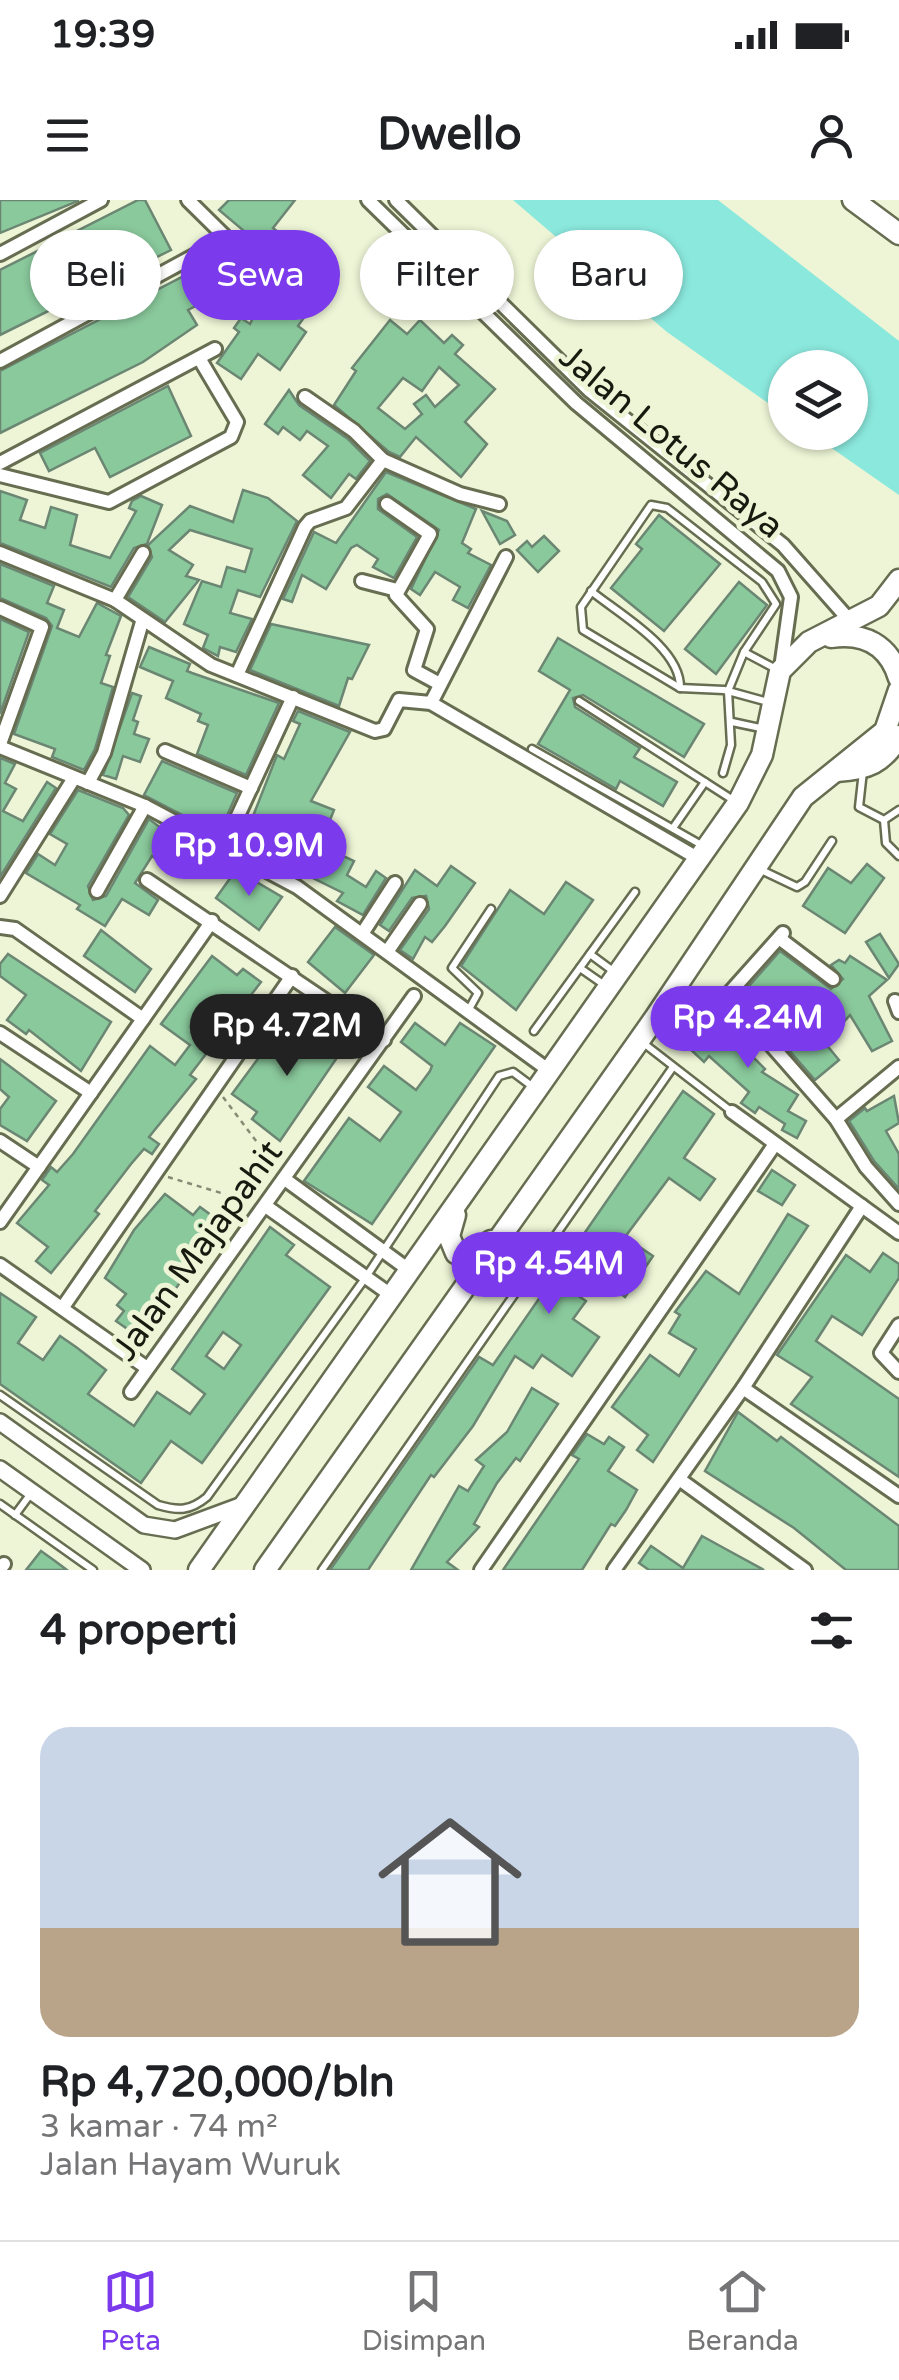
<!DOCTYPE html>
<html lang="id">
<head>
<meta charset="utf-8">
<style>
	:root { --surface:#fff; --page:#f6f6f6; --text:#202124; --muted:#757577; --line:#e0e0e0; --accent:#7c3aed }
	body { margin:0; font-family:"Varela Round",sans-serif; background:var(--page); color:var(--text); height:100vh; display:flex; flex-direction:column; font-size:38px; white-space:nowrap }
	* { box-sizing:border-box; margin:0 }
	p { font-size:32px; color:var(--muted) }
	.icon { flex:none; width:55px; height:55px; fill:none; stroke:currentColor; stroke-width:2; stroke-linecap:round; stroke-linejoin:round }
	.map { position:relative; height:1370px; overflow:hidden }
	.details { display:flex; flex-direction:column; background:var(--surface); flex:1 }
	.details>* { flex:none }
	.top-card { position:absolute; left:30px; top:30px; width:840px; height:90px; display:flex; gap:20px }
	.controls { position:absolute; left:768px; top:150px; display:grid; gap:20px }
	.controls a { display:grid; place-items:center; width:100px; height:100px; border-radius:50%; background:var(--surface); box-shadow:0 2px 8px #0004; font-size:50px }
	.price { position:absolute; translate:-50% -85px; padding:0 22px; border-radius:35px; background:var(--accent); color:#fff; font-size:32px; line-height:65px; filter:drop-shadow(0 2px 5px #0008) }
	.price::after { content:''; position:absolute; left:50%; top:60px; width:30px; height:22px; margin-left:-15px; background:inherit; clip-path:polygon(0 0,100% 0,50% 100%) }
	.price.current { background:#222; color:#fff }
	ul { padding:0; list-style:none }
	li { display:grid; align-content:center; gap:20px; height:530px; padding:0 40px }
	li span { display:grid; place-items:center; height:310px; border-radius:30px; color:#555 }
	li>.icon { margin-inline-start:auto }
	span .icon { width:180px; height:180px; fill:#fffc; stroke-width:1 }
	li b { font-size:42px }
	h2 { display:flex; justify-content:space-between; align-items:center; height:120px; padding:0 40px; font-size:42px }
	.pill { padding:0 35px; border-radius:45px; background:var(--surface); box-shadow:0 2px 8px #0004; font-size:35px; line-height:90px }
	.pill.current { background:var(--accent); color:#fff }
	.status { display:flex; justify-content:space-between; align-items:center; height:70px; padding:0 50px; background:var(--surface); direction:ltr }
	.status svg { height:28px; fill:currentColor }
	header { display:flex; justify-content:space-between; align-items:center; height:130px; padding:0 40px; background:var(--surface); font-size:45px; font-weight:700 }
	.dock { display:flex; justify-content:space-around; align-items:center; height:140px; border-top:2px solid var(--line); background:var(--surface); font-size:28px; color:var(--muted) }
	.dock a { display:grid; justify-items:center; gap:5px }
	.dock .current { color:var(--accent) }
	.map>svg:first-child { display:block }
	.water { fill:#8be8dd }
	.building { fill:#8ac99c; stroke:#6b8672; stroke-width:2.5; fill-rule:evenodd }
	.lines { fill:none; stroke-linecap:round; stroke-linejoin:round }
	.service-casing { stroke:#666d51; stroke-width:11 }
	.minor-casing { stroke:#666d51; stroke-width:18 }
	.tertiary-casing { stroke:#666d51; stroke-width:20 }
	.primary-casing { stroke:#666d51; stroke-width:25 }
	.path { stroke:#858a75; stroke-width:2.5; stroke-dasharray:5 5; stroke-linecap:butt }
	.service { stroke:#fff; stroke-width:6 }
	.minor { stroke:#fff; stroke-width:12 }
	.tertiary { stroke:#fff; stroke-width:15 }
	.primary { stroke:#fff; stroke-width:20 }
	.labels { text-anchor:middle; stroke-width:10; stroke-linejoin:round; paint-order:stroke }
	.street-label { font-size:35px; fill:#181a0f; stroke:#edf5d6 }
</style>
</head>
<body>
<div class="status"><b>19:39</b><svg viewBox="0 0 49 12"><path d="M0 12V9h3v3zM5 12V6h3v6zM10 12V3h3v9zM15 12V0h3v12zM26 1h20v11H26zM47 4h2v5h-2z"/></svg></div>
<header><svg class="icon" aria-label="menu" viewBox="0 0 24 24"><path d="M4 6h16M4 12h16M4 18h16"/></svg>Dwello<svg class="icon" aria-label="person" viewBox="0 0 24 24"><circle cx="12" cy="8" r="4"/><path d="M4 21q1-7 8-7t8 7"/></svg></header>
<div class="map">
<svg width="899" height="1370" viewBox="0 0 899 1370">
	<rect width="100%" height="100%" fill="#edf5d6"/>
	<path class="water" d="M513,0h205l181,141v154l-89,-62 40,-1v-64h-65v47l-118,-83z"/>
	<g class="building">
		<path d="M0,0h78v1l-78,32z"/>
		<path d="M138,0h7l26,50 -171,85v-65z"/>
		<path d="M229,0h66l-22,28 10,8 -13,17 -51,-43z"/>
		<path d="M311,38l11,7 -14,23 18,18 -28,40 8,6 -26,38 -22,-16 -17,25 -24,-16 22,-31 -5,-4 7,-10 9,6 22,-48 15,-22 10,4z"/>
		<path d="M213,61l22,37 -12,9 -7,-11 -28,14 9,15 -54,37 -143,71v-62z"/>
		<path d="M390,120l17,14 13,-14 24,23 8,-8 11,10 -8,9 40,35 -30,33 22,22 -26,33 -45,-40 -16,20 -11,-5 -55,-47 22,-34 -4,-3zM439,167l20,18 -24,22 -9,-12 -12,9 8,10 -17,15 -27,-21 25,-30 19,13z"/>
		<path d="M168,186l23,50 -81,41 -15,-29 -46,23 -9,-18z"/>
		<path d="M289,190l10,15 49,34 22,22 -14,18 -7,-5 -18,24 -28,-23 25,-29 -21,-15 -7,9 -17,-13 -5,7 -13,-10z"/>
		<path d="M386,272l90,37 -14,34 9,6 -3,4 23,12 -23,43 -15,-8 7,-13 -25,-15 -15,23 -9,-6 28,-59 -52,-36 -9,5v10l39,28 -23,41 -21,-11 5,-8 -21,-14 -6,3 -25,41 -24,-14 -10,27 -9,-3 31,-67 22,11z"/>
		<path d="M243,290l25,8 29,23 -37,76 -22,-7 -8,23 22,6 -16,33 -16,-5 -2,9 -15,-8 5,-13 -24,-11 18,-43 19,6 6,-20 18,5 7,-23 -62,-19 -21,20 24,15 -7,11 13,4 -34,42 -37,-25 24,-40 -4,-12 42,-39 43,16z"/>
		<path d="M0,291l27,9 -7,20 25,8 6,-21 26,8 -7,30 40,13 26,-47 -7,-3 3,-7 9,-5 21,9 -15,39 -13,4 -23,39 -111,-44z"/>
		<path d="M482,311l25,10 8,14 -15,9z"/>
		<path d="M659,315l61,49 -56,67 -53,-43 31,-39 -6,-5z"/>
		<path d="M544,336l15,15 -21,21 -21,-22 10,-9 5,6z"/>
		<path d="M0,364l54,22 -7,17 17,7 -7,18 22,9 18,-34 24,13 -15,39 4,1 -9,27 12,4 -18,62 -11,21 -32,-13 3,-8 -41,-15 38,-108 -6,-8 -46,-20z"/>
		<path d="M739,382l28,23 -51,69 -31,-25z"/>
		<path d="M0,419l29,13 -29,82z"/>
		<path d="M271,424l98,21 -17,34 -4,-1 -9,28 -89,-36z"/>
		<path d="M558,438l146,86 -20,33 -101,-62 -10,3 2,9 65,41 -6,9 43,25 -14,24 -43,-25 -4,8 -78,-45 32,-54 -31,-19z"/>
		<path d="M149,447l41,17 -3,7 5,2 87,30 -33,72 -49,-21 11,-29 -10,-4 3,-7 -35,-16 7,-17 -33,-14z"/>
		<path d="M132,493l9,3 -8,24 5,2 -4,12 15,5 -9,23 -17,-6 -7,23 -13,-4z"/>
		<path d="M298,511l52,21 -39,69 23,9 -8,20 -28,-12 -12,27 45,20 6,-12 17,8 -7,14 19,12 10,-16 10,7 -23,37 -26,-14 6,-8 -81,-40 2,-5 -20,-9 33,-84 7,4 16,-35 -7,-3z"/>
		<path d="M0,558l15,6 -10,19 11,6 -13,22 20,10 24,-39 9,6 -56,89z"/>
		<path d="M162,561l75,32 -18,41 -75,-39z"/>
		<path d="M78,590l45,18 6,7 -41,71 5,14 13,-4 43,-77 37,28 3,-5 15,11 -16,20 -16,-12 -4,6 -16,-11 -17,27 23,17 -9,15 -27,-16 -17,27 -28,-17 3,-4 -54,-32 12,-19 17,11 12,-21 -17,-10z"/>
		<path d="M867,664l17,14 -39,55 -42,-27 25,-38 23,15z"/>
		<path d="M451,666l24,17 -30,43 -13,16 -7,-5 -12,22 -13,-9 29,-41 -3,-13 -14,2 -23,33 -9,-6 35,-55 22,16z"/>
		<path d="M236,670l46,27 -23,33 -43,-32z"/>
		<path d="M566,682l27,18 -77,110 -55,-44 49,-76 34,24z"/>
		<path d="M335,727l39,28 -29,38 -37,-31z"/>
		<path d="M101,730l50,39 -16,23 -51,-36z"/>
		<path d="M880,734l19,30 -10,14 -23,-36z"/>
		<path d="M780,751l51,38 12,-10 -12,-14 8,-5 6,3 5,-7 37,24 -18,16 23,45 -20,10 -22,-36 -25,28 14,17 -24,20 -74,-85z"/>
		<path d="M8,754l103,68 -30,49 -52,-41 -3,4 -19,-14 19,-25 -26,-19v-12z"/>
		<path d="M212,756l25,19 6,-6 18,13 -71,93 6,4 -47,58 10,7 -7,10 -8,-5 -13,15 -36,47 4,3 -48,59 -15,-12 12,-14 -31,-24 32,-38 -7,-5 9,-13 6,5 16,-18 77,-108 25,19 15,-20 -29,-21z"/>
		<path d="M727,810l29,32 -9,9 18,18 -3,3 36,23 -10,16 18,10 -9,17 -15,-8 3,-6 -26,-17 -4,6 -14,-10 8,-11 -40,-36 -5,6 -15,-14z"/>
		<path d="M415,823l30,22 15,-22 35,23 -123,178 -68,-43 45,-63 31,23 21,-29 -33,-25 16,-21 32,24 14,-19 2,-5 -31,-24z"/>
		<path d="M325,827l22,16 -67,98 -28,-22 5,-7 -25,-18 47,-64 28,21z"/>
		<path d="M0,859l56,42 -29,40 -27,-16v-16l9,-12 -9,-8z"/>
		<path d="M683,891l31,23 -30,44 31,21 -15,21 -31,-22 -44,59 28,19 -28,41 -28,-20 -17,20 6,4 -13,18 26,18 -27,39 -30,-21 -9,13 -18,-12 -42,70 -39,51 -3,-2 -63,95h-38l149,-213 14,8z"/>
		<path d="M894,896l5,27 -13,8 13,23v35l-25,-28 -25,-40 16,-13 2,3z"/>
		<path d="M772,970l23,15 -13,20 -24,-14z"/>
		<path d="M165,994l28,21 7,-8 22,16 -74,105 -4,-3 -8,10 -20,-14 8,-10 -7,-6 9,-11 -21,-16 29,-48z"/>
		<path d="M788,1014l20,12 -155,236 -16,-12 11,-15 -36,-28 38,-52 29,21 17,-27 -27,-16 11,-18 -5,-3 31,-41 33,23z"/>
		<path d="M270,1027l24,18 -8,10 44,32 -128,176 -31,-22 -30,42 -141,-99v-91l36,24 -18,26 25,17 17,-24 16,11 30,23 -18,24 46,32 23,-34 33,22 15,-20 -33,-25zM223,1132l18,13 -17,24 -18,-13z"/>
		<path d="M883,1053l16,11v14l-37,57 -30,-19 -16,25 83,58v78l-108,-73 21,-27 -35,-22 69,-100 24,17z"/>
		<path d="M532,1188l26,16 -38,57 -4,-3 -19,25 -23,41 5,3 -32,35 11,8h-47l48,-84 9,5 16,-25 -8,-6 31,-28z"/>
		<path d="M738,1212l39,29 4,-4 118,89v44h-53l-52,-42 -89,-57z"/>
		<path d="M587,1234l17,10 5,-7 15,10 -16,24 29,19 -11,20 -11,16 -4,-2 -29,46h-79l76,-111 -7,-4z"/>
		<path d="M702,1336l20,11 42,23h-115l-10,-7 12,-17 32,22z"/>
		<path d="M41,1351l14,10 12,9h-41z"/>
	</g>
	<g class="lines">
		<defs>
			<g id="service">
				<path d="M591,391c28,23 90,57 89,97"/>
				<path d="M744,452l34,18"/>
				<path d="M579,501l154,99"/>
				<path d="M732,522l33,7"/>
				<path d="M532,549l173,98"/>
				<path d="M863,571l-4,36 25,13 15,-10"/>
				<path d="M723,573l8,-28 -3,-54 16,-39 32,-48 -14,-22 -95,-74 -16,-3 -70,102 2,23 97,58 44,2 4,1 40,11"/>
				<path d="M884,620l2,23 13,13"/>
				<path d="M673,628l32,-46"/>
				<path d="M757,668l40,19 8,-5 27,-41"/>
				<path d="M590,754l23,17"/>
				<path d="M580,768l23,16"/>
				<path d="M468,811l10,-18 -26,-25 39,-59"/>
				<path d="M534,831l101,-139"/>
				<path d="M642,842l89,69"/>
				<path d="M0,1195l158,110c21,6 32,6 49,-8l159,-220 133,-201 14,-4 20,15"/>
				<path d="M0,1304l93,66"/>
				<path d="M15,1315l17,-23"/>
				<path d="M322,1370l351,-503"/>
			</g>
			<g id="minor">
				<path d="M188,0l69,68"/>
				<path d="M368,0l208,203 202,168 13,26 -10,71"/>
				<path d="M396,0l193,190 194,155 68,77"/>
				<path d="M0,54l101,-54"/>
				<path d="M0,161l225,-122"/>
				<path d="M305,197l49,34 29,29"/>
				<path d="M0,263l215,-114"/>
				<path d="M0,275l109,27 122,-65 6,-15 -38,-64"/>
				<path d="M387,304l43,30 -34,61 31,34 -13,41 24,13"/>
				<path d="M0,353l115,47 96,65 164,66 9,-2 15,-29 32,3 268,156"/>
				<path d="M362,381l35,9"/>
				<path d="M115,400l28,-47"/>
				<path d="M0,408l42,19 -42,117"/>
				<path d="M237,475l68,-148 5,-6 36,-13 37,-48 77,34 39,10"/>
				<path d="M431,503l75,-146"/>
				<path d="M0,547l145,59 152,81 254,185"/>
				<path d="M165,551l86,37"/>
				<path d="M88,583l16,-30 38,-131"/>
				<path d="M223,648l70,-151"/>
				<path d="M147,680l237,160"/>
				<path d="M97,691l48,-85"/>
				<path d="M0,696l74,-118"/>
				<path d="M0,727l15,2 128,90"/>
				<path d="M362,734l33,-51"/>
				<path d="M779,738l54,41"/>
				<path d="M387,752l33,-48"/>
				<path d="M730,798l106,121 30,48 33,37"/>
				<path d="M895,801l4,11"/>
				<path d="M655,818l36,18 92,-103"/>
				<path d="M0,833l91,60"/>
				<path d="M732,912l167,121"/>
				<path d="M836,919l63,-52"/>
				<path d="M0,941l39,26"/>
				<path d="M286,980l123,90"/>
				<path d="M267,1007l124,88"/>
				<path d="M0,1022l212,-301"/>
				<path d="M0,1065l147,103"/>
				<path d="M63,1107l229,-331"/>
				<path d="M899,1125l-18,28 18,19"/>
				<path d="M743,1188l156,108"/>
				<path d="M131,1192l283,-396"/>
				<path d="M679,1279l126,91"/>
				<path d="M0,1369l4,-5"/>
				<path d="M481,1370l294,-426"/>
				<path d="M614,1370l129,-182 119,-182"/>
			</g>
			<g id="tertiary">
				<path d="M0,1222l144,103 31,5 73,-27"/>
				<path d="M0,1269l142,101"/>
			</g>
			<g id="primary">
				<path d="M853,0l46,34"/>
				<path d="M831,437c33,-5 58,8 68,41"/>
				<path d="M837,571c31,-2 46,-8 62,-35"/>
				<path d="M455,1015l-6,21 7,17 13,2 22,-14"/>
				<path d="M199,1370l539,-767 24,-48 18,-84 29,-29 70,-36 20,-26"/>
				<path d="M265,1370l390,-552 148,-221 82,-66 14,-41"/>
			</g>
		</defs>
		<use href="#service" class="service-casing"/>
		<use href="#minor" class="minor-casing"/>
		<use href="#tertiary" class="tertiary-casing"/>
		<use href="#primary" class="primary-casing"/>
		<g class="path">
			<path d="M223,897l52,69"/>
			<path d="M168,977l83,25"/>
		</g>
		<use href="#service" class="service"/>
		<use href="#minor" class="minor"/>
		<use href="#tertiary" class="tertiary"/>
		<use href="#primary" class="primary"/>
	</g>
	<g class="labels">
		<g class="street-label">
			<text transform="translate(672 241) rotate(40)" y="12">Jalan Lotus Raya</text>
			<text transform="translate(197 1050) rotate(-54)" y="12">Jalan Majapahit</text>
		</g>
	</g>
</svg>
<div class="controls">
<a><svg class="icon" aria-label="layers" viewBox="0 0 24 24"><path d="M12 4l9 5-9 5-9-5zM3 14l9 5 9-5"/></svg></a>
</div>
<b class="price" style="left:249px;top:699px">Rp 10.9M</b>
<b class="price" style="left:748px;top:871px">Rp 4.24M</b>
<b class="price current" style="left:287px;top:879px">Rp 4.72M</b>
<b class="price" style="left:549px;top:1117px">Rp 4.54M</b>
<div class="top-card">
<a class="pill">Beli</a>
<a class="pill current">Sewa</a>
<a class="pill">Filter</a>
<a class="pill">Baru</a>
</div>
</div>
<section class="details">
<h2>4 properti<svg class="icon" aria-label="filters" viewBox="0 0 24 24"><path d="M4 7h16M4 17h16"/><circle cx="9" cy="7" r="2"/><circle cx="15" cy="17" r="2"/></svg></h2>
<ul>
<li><span style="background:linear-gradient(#c9d6e8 65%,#b9a48a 0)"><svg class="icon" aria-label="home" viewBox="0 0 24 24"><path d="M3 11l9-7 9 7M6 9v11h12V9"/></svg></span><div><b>Rp 4,720,000/bln</b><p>3 kamar · 74 m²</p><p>Jalan Hayam Wuruk</p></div></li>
</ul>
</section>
<nav class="dock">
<a class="current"><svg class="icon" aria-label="map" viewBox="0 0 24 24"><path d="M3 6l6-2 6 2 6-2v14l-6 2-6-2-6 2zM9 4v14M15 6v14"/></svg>Peta</a>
<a><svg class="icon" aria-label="saved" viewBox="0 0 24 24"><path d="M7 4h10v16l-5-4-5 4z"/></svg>Disimpan</a>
<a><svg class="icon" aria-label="home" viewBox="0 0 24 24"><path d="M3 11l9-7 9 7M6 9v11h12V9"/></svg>Beranda</a>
</nav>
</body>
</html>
